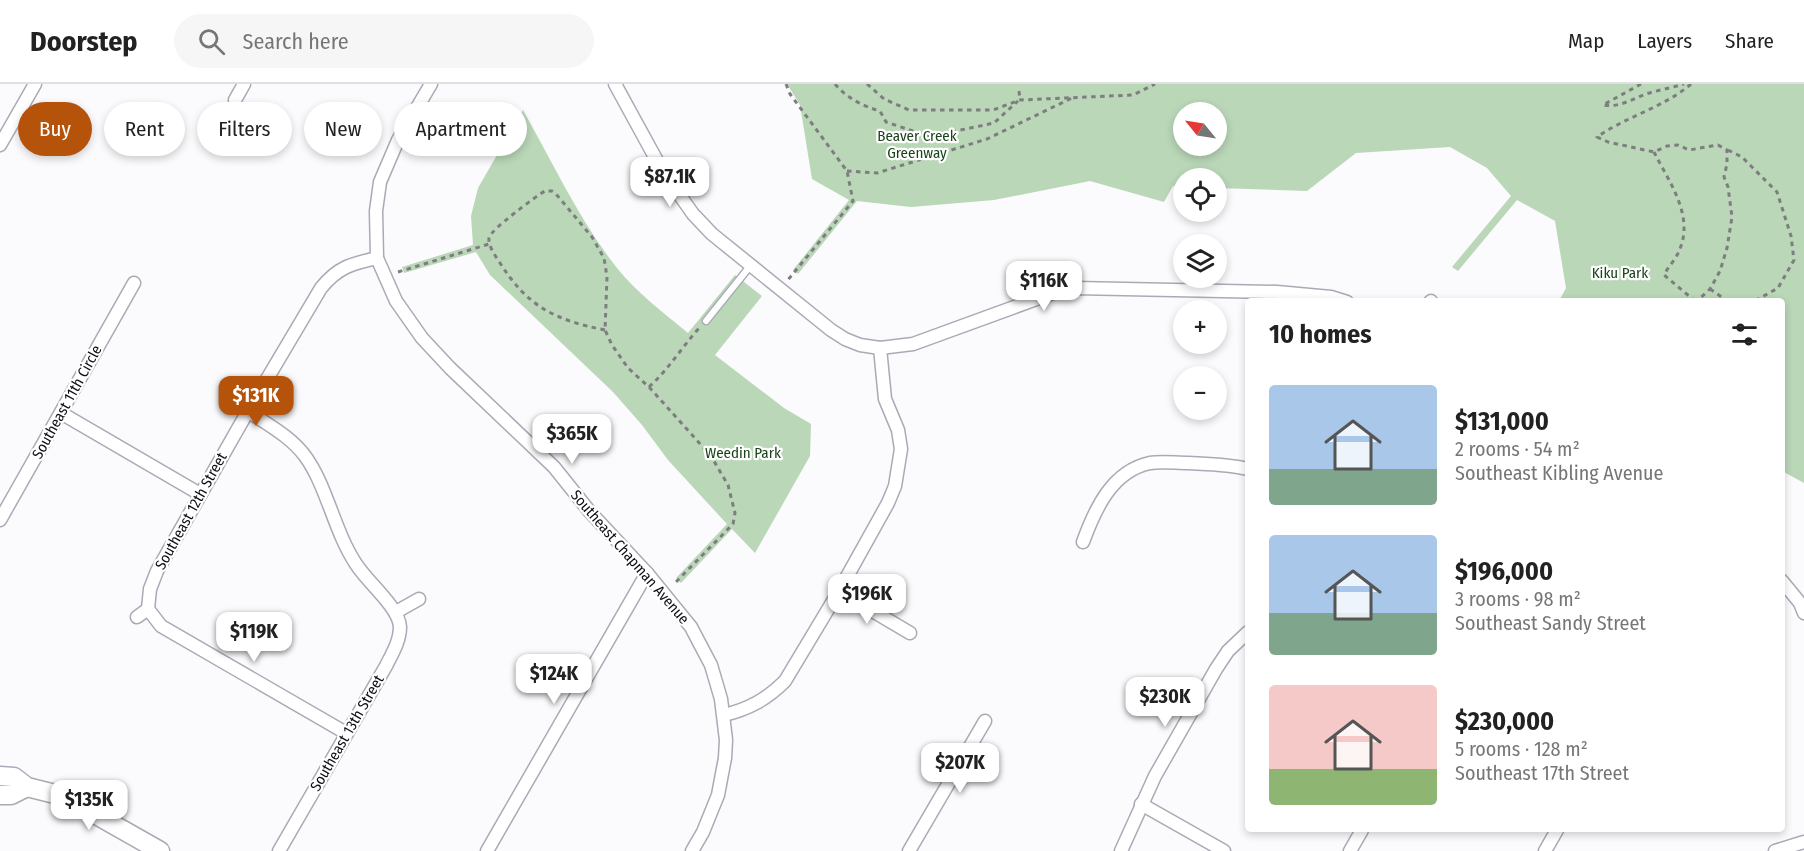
<!DOCTYPE html>
<html lang="en">
<head>
<meta charset="utf-8">
<style>
	:root { --surface:#fff; --page:#f6f6f6; --text:#222; --muted:#767676; --line:#e0e0e0; --accent:#b45309 }
	body { margin:0; font-family:"Fira Sans Condensed",sans-serif; background:var(--page); color:var(--text); height:100vh; display:flex; flex-direction:column; font-size:22px; white-space:nowrap }
	* { box-sizing:border-box; margin:0 }
	p { font-size:20px; color:var(--muted) }
	.icon { flex:none; width:33px; height:33px; fill:none; stroke:currentColor; stroke-width:2; stroke-linecap:round; stroke-linejoin:round }
	.map { position:relative; flex:1; overflow:hidden }
	.details { position:absolute; left:1245px; top:214px; width:540px; height:534px; display:flex; flex-direction:column; background:var(--surface); border-radius:6px; box-shadow:0 3px 9px #0003 }
	.details>* { flex:none }
	.top-card { position:absolute; left:18px; top:18px; width:570px; height:54px; display:flex; gap:12px }
	.needle { width:39px; rotate:300deg }
	.fabs { position:absolute; left:1173px; top:18px; display:grid; gap:12px }
	.fabs a { display:grid; place-items:center; width:54px; height:54px; border-radius:50%; background:var(--surface); box-shadow:0 3px 9px #0003; font-size:30px }
	.price { position:absolute; translate:-50% -51px; padding:0 14px; border-radius:12px; background:#fff; color:#222; font-size:20px; line-height:39px; filter:drop-shadow(0 2px 3px #0008) }
	.price::after { content:''; position:absolute; left:50%; top:36px; width:18px; height:14px; margin-left:-9px; background:inherit; clip-path:polygon(0 0,100% 0,50% 100%) }
	.price.current { background:var(--accent); color:#fff }
	ul { padding:0; list-style:none }
	li { display:flex; align-items:center; gap:18px; height:150px; padding:0 24px }
	li span { display:grid; place-items:center; flex:none; width:168px; height:120px; border-radius:6px; color:#555 }
	li>.icon { margin-inline-start:auto }
	span .icon { width:72px; height:72px; fill:#fffc; stroke-width:1 }
	li b { font-size:26px }
	h2 { display:flex; justify-content:space-between; align-items:center; height:72px; padding:0 24px; font-size:26px }
	.tag { padding:0 21px; border-radius:27px; background:var(--surface); box-shadow:0 3px 9px #0003; font-size:21px; line-height:54px }
	.tag.current { background:var(--accent); color:#fff }
	header { display:flex; align-items:center; gap:36px; box-sizing:border-box; height:84px; padding:0 30px; background:var(--surface); border-bottom:2px solid var(--line) }
	header strong { font-size:28px }
	nav { display:flex; gap:33px; margin-inline-start:auto; font-size:21px }
	.search { width:420px; height:54px; background:var(--page); display:flex; align-items:center; gap:15px; box-sizing:border-box; padding:0 21px; border-radius:33px; color:var(--muted); font-size:22px }
	.map>svg:first-child { display:block }
	.green { fill:#bad7b8; fill-rule:evenodd }
	.lines { fill:none; stroke-linecap:round; stroke-linejoin:round }
	.lane-casing { stroke:#aca9b6; stroke-width:9 }
	.street-casing { stroke:#aca9b6; stroke-width:15 }
	.secondary-casing { stroke:#aca9b6; stroke-width:21 }
	.path { stroke:#7e7d80; stroke-width:3; stroke-dasharray:4.5 4.5; stroke-linecap:butt }
	.lane { stroke:#fff; stroke-width:6 }
	.street { stroke:#fff; stroke-width:12 }
	.secondary { stroke:#fff; stroke-width:18 }
	.labels { text-anchor:middle; stroke-width:4.5; stroke-linejoin:round; paint-order:stroke }
	.park-label { font-size:15px; fill:#1a441a; stroke:#fff }
	.street-label { font-size:15px; fill:#0e0d11; stroke:#fff }
</style>
</head>
<body>
<header>
<strong>Doorstep</strong>
<div class="search"><svg class="icon" aria-label="search" viewBox="0 0 24 24"><circle cx="10" cy="10" r="6"/><path d="M15 15l6 6"/></svg>Search here</div>
<nav><a>Map</a><a>Layers</a><a>Share</a></nav>
</header>
<div class="map">
<svg width="1804" height="767" viewBox="0 0 1804 767">
	<rect width="100%" height="100%" fill="#fbfafd"/>
	<g class="green">
		<path d="M787,0h1017v399l-22,-12v-169l-223,-1 7,-13 -11,-67 -38,-21 -59,71 -6,-4 59,-71 -24,-28 -37,-21 -94,6 -49,38 -90,-3 -1,-10h-32l-1,8h-10l-9,16 -74,-21 -96,19 -83,7 -54,-6 -59,73 -5,-4 56,-70 -37,-21 -12,-74zM1216,28v34h-32v-34z"/>
		<path d="M523,26c30,53 56,110 94,158 20,25 47,45 71,65l47,-58 27,21 -47,59 69,53 27,16 -1,32 -55,97 -23,-24 -51,54 -5,-5 51,-54 -59,-64 -26,-35 -29,-33 -123,-117 -14,-23 -72,21 -2,-6 71,-22 -2,-29 7,-28z"/>
	</g>
	<g class="lines">
		<defs>
			<path id="lane" d="M706,237l45,-56"/>
			<g id="street">
				<path d="M431,0l-33,56 -18,42 -4,29 1,47 19,43 26,37 28,30 104,99 36,45 57,61 44,54 11,21 9,17 10,34 5,41 -1,18 -7,37 -15,37 -11,19"/>
				<path d="M615,0l47,86 31,44 19,20 119,96 14,9 15,6 20,3 33,-4 140,-51 22,-5 202,4 54,5 16,5"/>
				<path d="M235,16l9,-16"/>
				<path d="M0,61l35,-61"/>
				<path d="M1430,218l1,-1"/>
				<path d="M248,327c20,14 42,25 57,45 22,30 29,75 51,108 11,18 43,43 44,63 0,14 -8,27 -14,39l-107,185"/>
				<path d="M61,329l139,81"/>
				<path d="M0,436l134,-237"/>
				<path d="M1083,458c12,-33 29,-71 67,-79 11,-2 26,0 38,0 20,1 40,1 60,6"/>
				<path d="M1782,497l18,22 4,10"/>
				<path d="M839,507l71,42"/>
				<path d="M148,525l2,-20 7,-18 91,-160 73,-123c17,-21 30,-24 56,-30"/>
				<path d="M148,525l13,17 185,107"/>
				<path d="M396,528l23,-13"/>
				<path d="M137,533l11,-8"/>
				<path d="M724,631c25,-6 43,-16 61,-34l54,-90 49,-88 7,-17 6,-37 -3,-19 -13,-31 -5,-51"/>
				<path d="M1141,720l83,47"/>
				<path d="M487,767l160,-278"/>
				<path d="M909,767l76,-130"/>
				<path d="M1121,767l34,-75 61,-107 12,-18 20,-19"/>
				<path d="M1350,767l12,-21"/>
				<path d="M1545,767l12,-21"/>
				<path d="M1775,767l29,-9"/>
			</g>
			<g id="secondary">
				<path d="M0,692l14,1 13,10 32,8 11,5 90,51"/>
				<path d="M0,711h11l16,-8"/>
			</g>
		</defs>
		<use href="#lane" class="lane-casing"/>
		<use href="#street" class="street-casing"/>
		<use href="#secondary" class="secondary-casing"/>
		<g class="path">
			<path d="M786,0l4,10 57,77 6,30 -66,80"/>
			<path d="M835,0c12,14 27,22 45,27l6,11 48,16 22,-7 38,-8 24,-22"/>
			<path d="M867,0l17,15 25,11h84l27,-10 113,-5 22,-11"/>
			<path d="M1641,0l-38,21c16,3 29,-6 43,-11 12,-4 25,-6 38,-10"/>
			<path d="M1691,0c-28,24 -64,32 -94,53l11,5 46,10 13,-6 11,-1 11,5 29,-5 9,5v14l-3,13 4,10 4,30 -5,31 -7,23 -10,18 -14,13"/>
			<path d="M1019,7l1,9"/>
			<path d="M1728,66l14,7 35,35 14,44 3,24 -16,28 -25,14"/>
			<path d="M1654,68c15,30 41,64 25,99 -3,8 -11,16 -15,24l31,26"/>
			<path d="M847,87l30,2 110,-34 87,-42"/>
			<path d="M398,188l91,-28"/>
			<path d="M1710,205l16,11 7,2"/>
			<path d="M605,246c-50,-10 -77,-23 -105,-67 -4,-6 -12,-17 -11,-25 1,-8 46,-41 56,-47h7l4,3 36,43 12,21 3,19 -2,53 7,15 16,23 21,19 62,69 17,29 7,28 -2,11 -59,60"/>
			<path d="M649,303c19,-17 33,-40 51,-60"/>
		</g>
		<use href="#lane" class="lane"/>
		<use href="#street" class="street"/>
		<use href="#secondary" class="secondary"/>
	</g>
	<g class="labels">
		<g class="park-label">
			<text x="917" y="57">Beaver Creek<tspan x="917" dy="17">Greenway</tspan></text>
			<text x="1620" y="194">Kiku Park</text>
			<text x="743" y="374">Weedin Park</text>
		</g>
		<g class="street-label">
			<text transform="translate(67 318) rotate(-61)" y="5">Southeast 11th Circle</text>
			<text transform="translate(191 427) rotate(-61)" y="5">Southeast 12th Street</text>
			<text transform="translate(630 473) rotate(49)" y="5">Southeast Chapman Avenue</text>
			<text transform="translate(347 649) rotate(-60)" y="5">Southeast 13th Street</text>
		</g>
	</g>
</svg>
<div class="fabs">
<a><svg class="needle" viewBox="-14 -14 28 28"><path d="M0-13l5 13h-10z" fill="#e53935"/><path d="M0 13l5-13h-10z" fill="#767676"/></svg></a>
<a><svg class="icon" aria-label="locate" viewBox="0 0 24 24"><circle cx="12" cy="12" r="6"/><path d="M12 2v4M12 18v4M2 12h4M18 12h4"/></svg></a>
<a><svg class="icon" aria-label="layers" viewBox="0 0 24 24"><path d="M12 4l9 5-9 5-9-5zM3 14l9 5 9-5"/></svg></a>
<a>+</a>
<a>−</a>
</div>
<b class="price" style="left:670px;top:124px">$87.1K</b>
<b class="price" style="left:1044px;top:228px">$116K</b>
<b class="price current" style="left:256px;top:343px">$131K</b>
<b class="price" style="left:572px;top:381px">$365K</b>
<b class="price" style="left:867px;top:541px">$196K</b>
<b class="price" style="left:254px;top:579px">$119K</b>
<b class="price" style="left:554px;top:621px">$124K</b>
<b class="price" style="left:1165px;top:644px">$230K</b>
<b class="price" style="left:960px;top:710px">$207K</b>
<b class="price" style="left:89px;top:747px">$135K</b>
<div class="top-card">
<a class="tag current">Buy</a>
<a class="tag">Rent</a>
<a class="tag">Filters</a>
<a class="tag">New</a>
<a class="tag">Apartment</a>
</div>
<section class="details">
<h2>10 homes<svg class="icon" aria-label="filters" viewBox="0 0 24 24"><path d="M4 7h16M4 17h16"/><circle cx="9" cy="7" r="2"/><circle cx="15" cy="17" r="2"/></svg></h2>
<ul>
<li><span style="background:linear-gradient(#a9c7e8 70%,#7fa58c 0)"><svg class="icon" aria-label="home" viewBox="0 0 24 24"><path d="M3 11l9-7 9 7M6 9v11h12V9"/></svg></span><div><b>$131,000</b><p>2 rooms · 54 m²</p><p>Southeast Kibling Avenue</p></div></li>
<li><span style="background:linear-gradient(#a9c7e8 65%,#7fa58c 0)"><svg class="icon" aria-label="home" viewBox="0 0 24 24"><path d="M3 11l9-7 9 7M6 9v11h12V9"/></svg></span><div><b>$196,000</b><p>3 rooms · 98 m²</p><p>Southeast Sandy Street</p></div></li>
<li><span style="background:linear-gradient(#f6c9c9 70%,#8fb573 0)"><svg class="icon" aria-label="home" viewBox="0 0 24 24"><path d="M3 11l9-7 9 7M6 9v11h12V9"/></svg></span><div><b>$230,000</b><p>5 rooms · 128 m²</p><p>Southeast 17th Street</p></div></li>
</ul>
</section>
</div>
</body>
</html>
